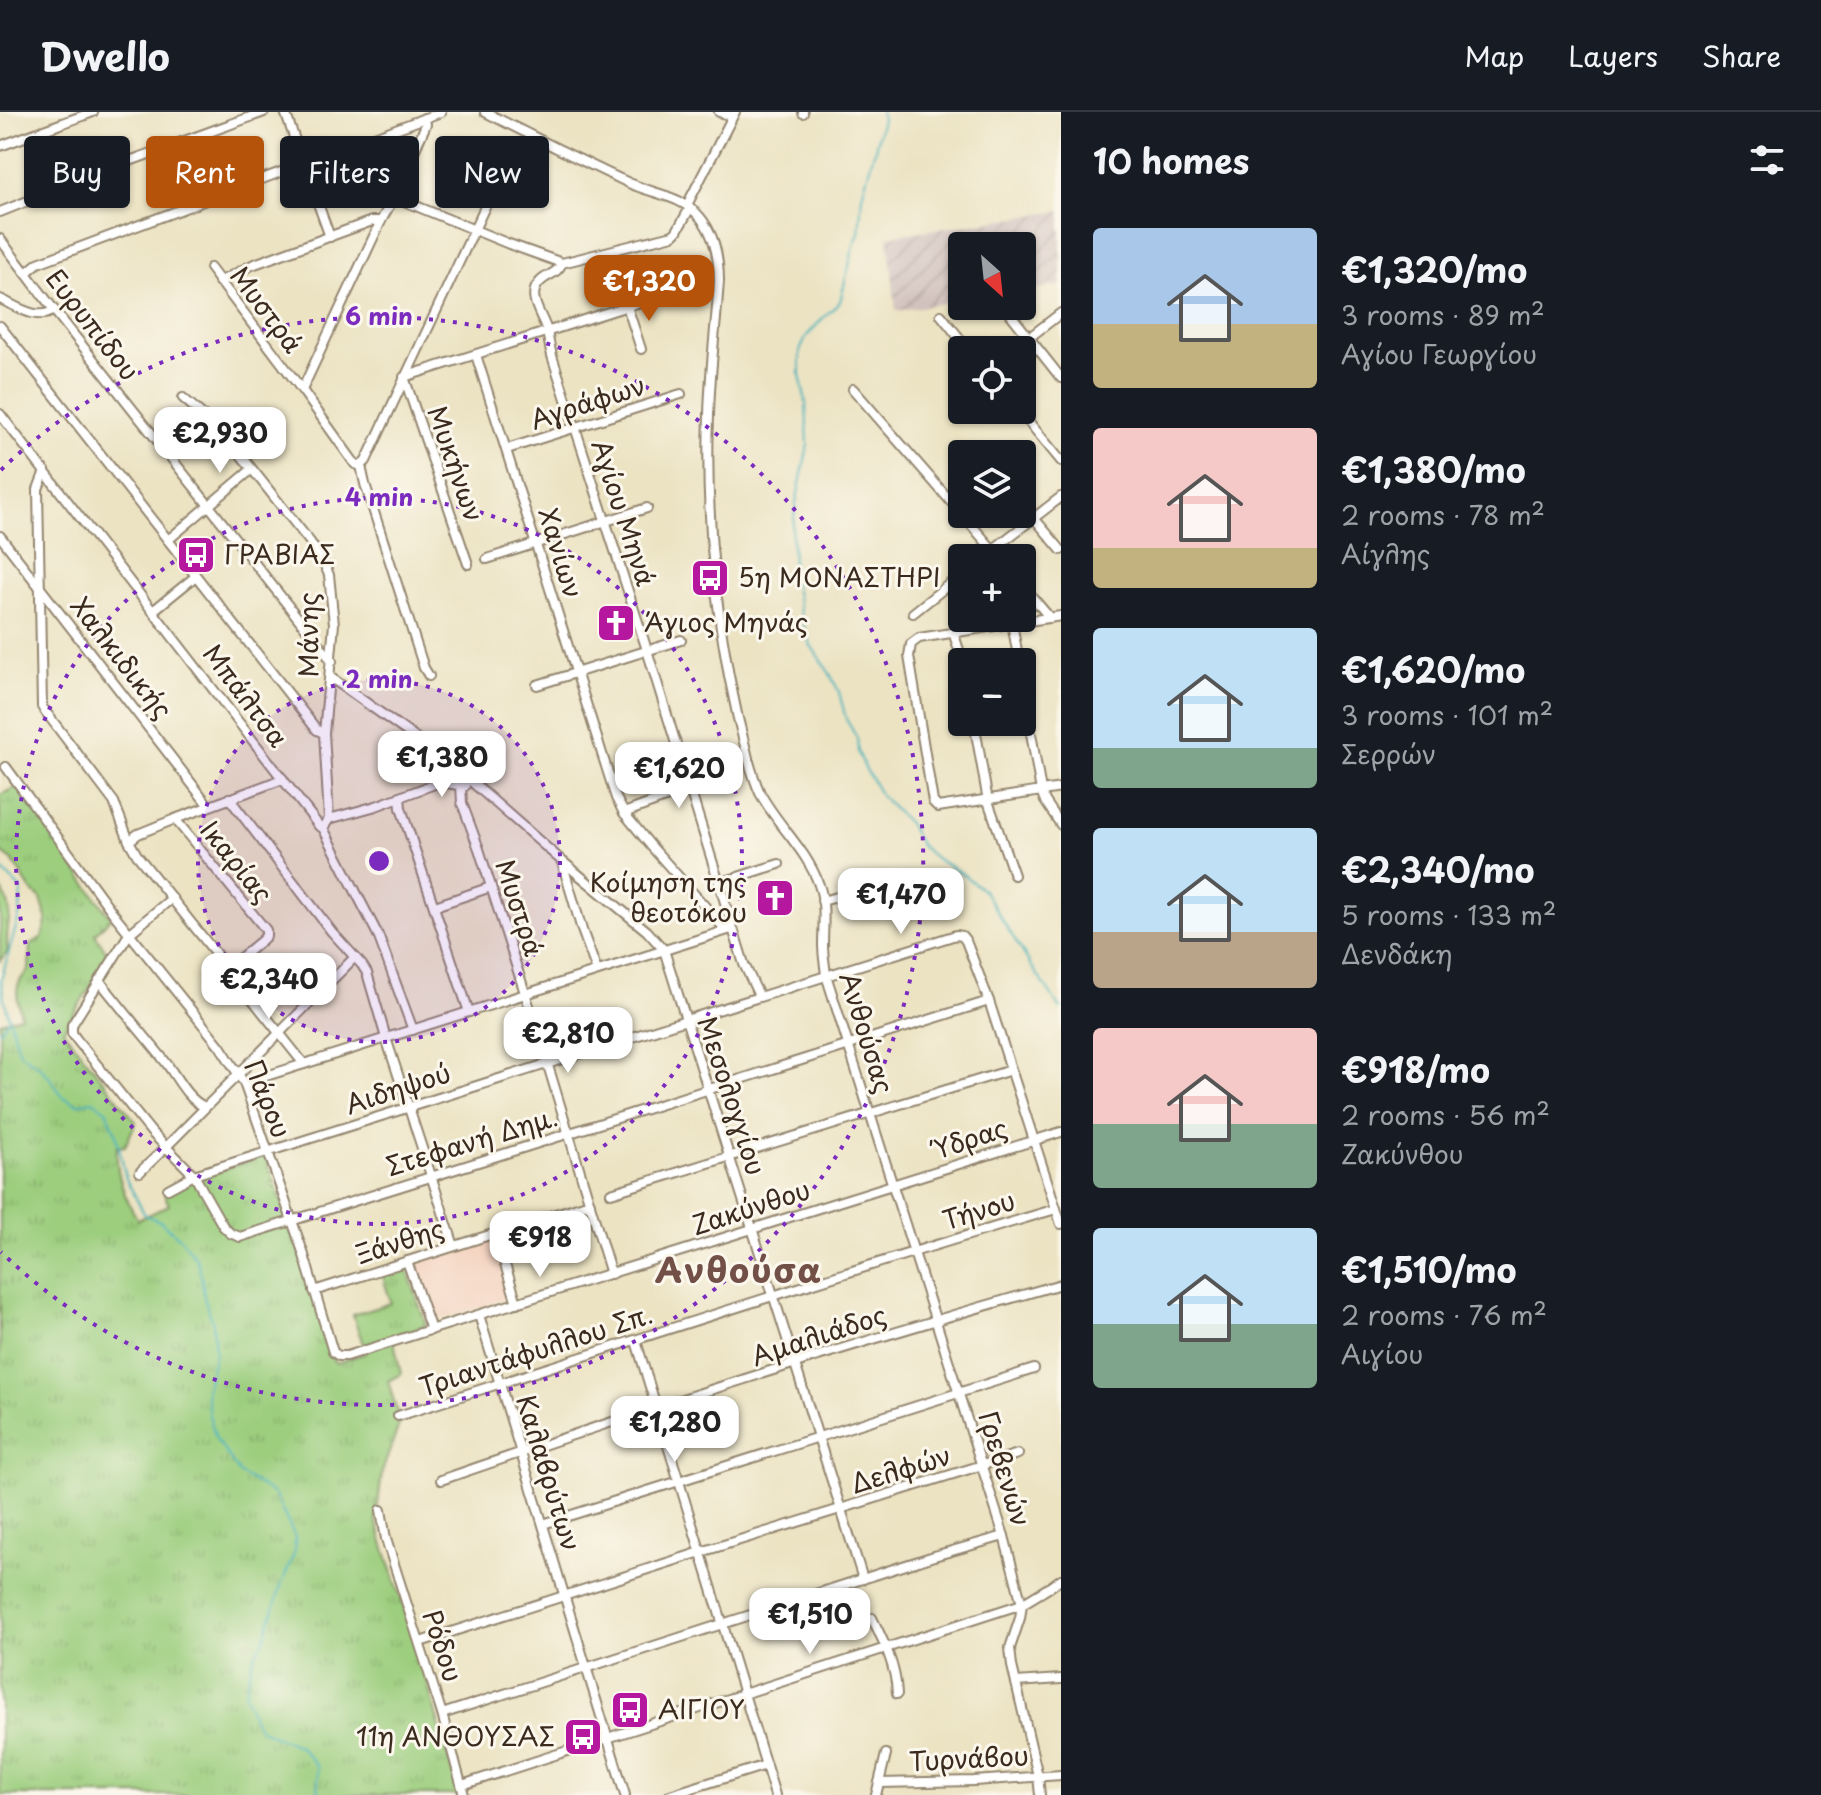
<!DOCTYPE html>
<html lang="en">
<head>
<meta charset="utf-8">
<style>
	:root { --surface:#171b24; --page:#20242c; --text:#f1f3f6; --muted:#9ea1a6; --line:#363941; --accent:#b45309 }
	body { margin:0; font-family:"Playpen Sans",sans-serif; background:var(--page); color:var(--text); height:100vh; display:flex; flex-direction:column; font-size:30px; white-space:nowrap }
	* { box-sizing:border-box; margin:0 }
	p { font-size:26px; color:var(--muted) }
	.icon { flex:none; width:44px; height:44px; fill:none; stroke:currentColor; stroke-width:2; stroke-linecap:round; stroke-linejoin:round }
	.map { position:relative; flex:1; overflow:hidden }
	.details { display:flex; flex-direction:column; background:var(--surface); width:760px }
	.details>* { flex:none }
	.hud { position:absolute; left:24px; top:24px; width:760px; height:72px; display:flex; gap:16px }
	.needle { width:52px; rotate:153deg }
	.controls { position:absolute; left:948px; top:120px; display:grid; gap:16px }
	.controls a { display:grid; place-items:center; width:88px; height:88px; border-radius:8px; background:var(--surface); box-shadow:0 2px 6px #0004; font-size:40px }
	.price { position:absolute; translate:-50% -68px; padding:0 18px; border-radius:16px; background:#fff; color:#222; font-size:26px; line-height:52px; filter:drop-shadow(0 2px 4px #0008) }
	.price::after { content:''; position:absolute; left:50%; top:48px; width:24px; height:18px; margin-left:-12px; background:inherit; clip-path:polygon(0 0,100% 0,50% 100%) }
	.price.active { background:var(--accent); color:#fff }
	ul { padding:0; list-style:none }
	li { display:flex; align-items:center; gap:24px; height:200px; padding:0 32px }
	li span { display:grid; place-items:center; flex:none; width:224px; height:160px; border-radius:8px; color:#555 }
	li>.icon { margin-inline-start:auto }
	span .icon { width:96px; height:96px; fill:#fffc; stroke-width:1 }
	li b { font-size:34px }
	h2 { display:flex; justify-content:space-between; align-items:center; height:96px; padding:0 32px; font-size:34px }
	.tag { padding:0 28px; border-radius:8px; background:var(--surface); box-shadow:0 2px 6px #0004; font-size:28px; line-height:72px }
	.tag.active { background:var(--accent); color:#fff }
	header { display:flex; align-items:center; gap:48px; box-sizing:border-box; height:112px; padding:0 40px; background:var(--surface); border-bottom:2px solid var(--line) }
	header strong { font-size:38px }
	nav { display:flex; gap:44px; margin-inline-start:auto; font-size:28px }
	main { display:flex; flex:1; min-height:0 }
	.map>svg:first-child { display:block }
	.built { fill:#f4d3c0 }
	.industrial { fill:url(#industrial-furrows) }
	.grass { fill:url(#grass-tufts); stroke:#6c7c4e; stroke-width:2 }
	.lines { fill:none; stroke-linecap:round; stroke-linejoin:round }
	.stream { stroke:#42b2bc; stroke-width:2 }
	.minor-casing { stroke:#948670; stroke-width:12 }
	.minor { stroke:#fff; stroke-width:8 }
	.ring { fill:none; stroke:#7b2cbf; stroke-width:4; stroke-dasharray:4 8 }
	.labels { text-anchor:middle; stroke-width:6; stroke-linejoin:round; paint-order:stroke }
	.street-label { font-size:26px; fill:#3b2a1e; stroke:#fbf7ec }
	.poi-label { font-size:26px; fill:#3b2a1e; stroke:#fbf7ec; text-anchor:start }
	.district-label { font-size:34px; font-weight:bold; letter-spacing:2px; fill:#725047; stroke:#fbf7ec }
	.centre { fill:#7b2cbf; stroke:#fbf7ec; stroke-width:4 }
	.ring-label { font-size:24px; text-anchor:middle; font-weight:bold; fill:#7b2cbf; stroke:#fbf7ec; stroke-width:6; stroke-linejoin:round; paint-order:stroke }
</style>
</head>
<body>
<header>
<strong>Dwello</strong>
<nav><a>Map</a><a>Layers</a><a>Share</a></nav>
</header>
<main>
<div class="map">
<svg width="1061" height="1683" viewBox="0 0 1061 1683">
	<defs>
		<pattern id="industrial-furrows" width="10" height="10" patternUnits="userSpaceOnUse" patternTransform="scale(2)"><rect width="10" height="10" fill="#d0c0bc"/><path d="M-1 1l2-2M0 10L10 0M9 11l2-2" fill="none" stroke="#b4a5a1"/></pattern>
		<pattern id="grass-tufts" width="24" height="20" patternUnits="userSpaceOnUse" patternTransform="scale(2)"><rect width="24" height="20" fill="#9cce7e"/><path d="M3 7l-1-3M5 7V3M7 7l1-3M15 17l-1-3M17 17v-4M19 17l1-3" fill="none" stroke="#87b16c"/></pattern>
	</defs>
	<rect width="100%" height="100%" fill="#fbf7ec"/>
	<filter id="ink" filterUnits="userSpaceOnUse"><feTurbulence type="fractalNoise" baseFrequency=".0125" numOctaves="2"/><feDisplacementMap in="SourceGraphic" scale="16" xChannelSelector="R" yChannelSelector="G"/><feConvolveMatrix kernelMatrix="1 2 1 2 8 2 1 2 1" color-interpolation-filters="sRGB"/></filter>
	<filter id="wash" filterUnits="userSpaceOnUse"><feTurbulence type="fractalNoise" baseFrequency=".006" numOctaves="4" result="noise"/><feDisplacementMap in="SourceGraphic" scale="32" xChannelSelector="R" yChannelSelector="G"/><feGaussianBlur stdDeviation="1.8" result="paint"/><feColorMatrix in="noise" values="0 0 0 0 0 0 0 0 0 0 0 0 0 0 0 0 0 1.4 0 .05"/><feComposite in="paint" operator="in"/></filter>
	<g filter="url(#wash)">
		<rect width="100%" height="100%" fill="#ece3c3"/>
		<path class="built" d="M493,1126l19,59 -79,25 -19,-59z"/>
		<path class="industrial" d="M1061,99v74l-39,6v-45h-60v54l-66,11 -8,-75z"/>
		<g class="grass">
			<path d="M17,675l94,131 -16,16 15,23 -47,73 73,92 -11,24 -8,1c-2,26 8,52 21,73l31,-15 -5,-12 27,-13 74,-24 37,100 31,104 3,3 30,-10 -13,-38 38,-12 -10,-33 24,-8 21,63 -33,12 8,37 -13,7 12,41 -18,50 -6,49 42,130 41,144h-459v-773l21,-6c-4,-21 -9,-30 8,-46l1,-25 12,-8 5,-18 -6,-20 -10,-9 -19,-30 -12,-9v-56z"/>
			<path d="M0,775c19,28 3,35 8,64l-8,10z"/>
		</g>
		<g class="lines">
			<g class="stream">
				<path d="M881,0l1,7 -7,30 -13,46 -3,38 -5,12 -14,57 -18,17 -16,18 -6,14v24l6,28 2,42 -12,58 -4,29 1,44 8,41 9,27 20,30 9,18 7,27 11,19 1,14 7,16 16,28 27,27 13,23 17,14 22,12 24,19 48,76 29,42"/>
				<path d="M0,756l21,21 -1,24 -19,67 3,19 7,25 9,29 19,13 13,14 10,16 15,8 16,-3 13,9 10,23 10,46 19,36 15,6 22,19 15,20 5,20 2,18 9,25 2,30 -9,37 3,25 7,24 24,35 34,20 21,43v14l-14,35 -16,51 -13,24 -7,32 9,27 7,10 39,17 17,19 2,29"/>
				<path d="M0,919l8,-12"/>
			</g>
		</g>
	</g>
	<g filter="url(#ink)">
		<g class="lines">
			<defs>
				<g id="minor">
					<path d="M285,0l45,125"/>
					<path d="M485,0c47,24 96,49 144,71 24,11 54,13 71,34 15,18 19,42 19,64 -3,45 -9,89 -10,134 -4,114 9,233 39,343 3,11 7,24 12,35 17,32 47,57 59,92 7,19 4,40 4,60 0,10 2,20 3,30l178,561 18,68 -2,14 -10,30 2,18 26,110 2,19"/>
					<path d="M719,0l13,4"/>
					<path d="M803,0v1"/>
					<path d="M0,34l93,-34"/>
					<path d="M394,85l115,47 53,19"/>
					<path d="M687,93l48,-93"/>
					<path d="M690,96l-13,23 -4,4 -111,28c-5,12 -16,11 -23,20 -13,14 4,33 8,48 2,10 3,20 7,31l93,288 97,314 15,32"/>
					<path d="M0,100l113,-45 151,-55"/>
					<path d="M0,127l54,71 278,351"/>
					<path d="M210,156l92,122 53,74 6,2 4,18 59,184 5,8"/>
					<path d="M26,161l12,-10 403,-151"/>
					<path d="M219,170l33,-17 120,-44h9"/>
					<path d="M0,187c16,7 38,23 54,11"/>
					<path d="M627,194l14,43"/>
					<path d="M1004,194l57,72"/>
					<path d="M941,203l28,35"/>
					<path d="M0,214l317,404 7,3"/>
					<path d="M1013,238l48,-37"/>
					<path d="M476,243l140,443 8,15 27,33 75,84"/>
					<path d="M853,277l147,169"/>
					<path d="M302,278l79,-169 13,-24 30,-68 2,-5 -2,-6"/>
					<path d="M956,282l6,-5"/>
					<path d="M183,286l35,30 11,12 81,102 13,19 6,14 5,49 -10,109 5,86 -6,9"/>
					<path d="M1019,298l42,51"/>
					<path d="M0,302l319,412 4,2 55,107 35,95"/>
					<path d="M507,337l174,-55"/>
					<path d="M361,354l5,-5 131,-280"/>
					<path d="M45,359l-7,18 4,218 72,95 15,39 8,14 167,209"/>
					<path d="M1034,406l27,32"/>
					<path d="M0,424l209,270"/>
					<path d="M168,428l83,-70"/>
					<path d="M982,446l79,-61"/>
					<path d="M487,447l160,-51"/>
					<path d="M468,452l-64,-187 274,-87"/>
					<path d="M1022,473l28,33"/>
					<path d="M154,498l42,-34"/>
					<path d="M913,501l49,-39"/>
					<path d="M1061,504l-142,22 -8,6 -2,12 24,146 5,5 123,-19"/>
					<path d="M1012,511l7,39"/>
					<path d="M953,520l10,30"/>
					<path d="M330,565l119,85 113,99 85,70 17,19 199,629"/>
					<path d="M1022,569l19,110 4,10 16,24"/>
					<path d="M537,573l144,-45"/>
					<path d="M974,610l14,79 26,74"/>
					<path d="M6,655l107,146 107,133 24,37 59,169 30,100 6,4h8l714,-224"/>
					<path d="M461,673l1,18 17,46 68,213 64,212"/>
					<path d="M400,684l1,12 68,204"/>
					<path d="M229,686l103,134 30,33 5,8 19,65 68,208"/>
					<path d="M624,701l98,-36"/>
					<path d="M175,707l91,111v6l-5,5 -34,28"/>
					<path d="M329,707l47,-13 64,-24 25,4"/>
					<path d="M129,729l9,-7 37,-15 108,-40"/>
					<path d="M562,750l20,68 15,41"/>
					<path d="M719,771l60,-19"/>
					<path d="M172,786l-43,36 -57,91v8l5,7 75,93 42,42 29,51 7,7 10,4 749,-236"/>
					<path d="M822,789l53,-14"/>
					<path d="M435,794l56,-19"/>
					<path d="M99,868c21,27 43,53 65,80 12,15 22,39 41,47"/>
					<path d="M244,971l484,-153"/>
					<path d="M140,1060l25,-24 190,-191"/>
					<path d="M168,1077l26,-14 73,-23 689,-217 6,1 4,5 23,60 72,223"/>
					<path d="M611,1081l400,-123"/>
					<path d="M495,1121l22,70"/>
					<path d="M407,1149l24,69"/>
					<path d="M314,1179l276,-88"/>
					<path d="M479,1203l146,480"/>
					<path d="M636,1229l139,454"/>
					<path d="M398,1304c219,-70 438,-142 658,-207"/>
					<path d="M441,1368c204,-71 412,-137 620,-196"/>
					<path d="M381,1398l5,29 56,175 22,81"/>
					<path d="M543,1412l491,-155"/>
					<path d="M872,1506c12,24 24,48 25,76"/>
					<path d="M420,1530l281,-90 317,-98"/>
					<path d="M1016,1570l45,-3"/>
					<path d="M442,1602l492,-158 70,-20"/>
					<path d="M879,1671l95,-2 87,-6"/>
					<path d="M462,1673l560,-181 28,-17 11,-8"/>
					<path d="M670,1683l96,-30"/>
					<path d="M876,1683l10,-41"/>
				</g>
			</defs>
			<use href="#minor" class="minor-casing"/>
			<use href="#minor" class="minor"/>
		</g>
	</g>
	<circle cx="379" cy="749" r="181" fill="#7b2cbf" fill-opacity=".12"/>
	<g class="ring">
		<circle cx="379" cy="749" r="181"/>
		<circle cx="379" cy="749" r="363"/>
		<path d="M1 358A544 544 0 1 1 1 1140"/>
	</g>
	<defs>
		<symbol id="bus-square" viewBox="-11 -11 22 22"><rect x="-9" y="-9" width="18" height="18" rx="4" fill="#b5179e" stroke="#fbf7ec"/><path d="M-5-6H5V4H4V6H2V4H-2V6H-4V4H-5ZM-3.5-4V0h7V-4ZM-3.5 1.2v1.5H-2V1.2ZM2 1.2v1.5H3.5V1.2Z" fill="#fff"/></symbol>
		<symbol id="church-square" viewBox="-11 -11 22 22"><rect x="-9" y="-9" width="18" height="18" rx="4" fill="#b5179e" stroke="#fbf7ec"/><path d="M-1.2-6h2.4v3.5h3.3v2.4h-3.3V6h-2.4V-.1h-3.3v-2.4h3.3Z" fill="#fff"/></symbol>
	</defs>
	<g fill-rule="evenodd">
		<use href="#bus-square" x="174" y="421" width="44" height="44"/>
		<use href="#bus-square" x="688" y="444" width="44" height="44"/>
		<use href="#church-square" x="594" y="489" width="44" height="44"/>
		<use href="#church-square" x="753" y="764" width="44" height="44"/>
		<use href="#bus-square" x="608" y="1576" width="44" height="44"/>
		<use href="#bus-square" x="561" y="1603" width="44" height="44"/>
	</g>
	<g class="labels">
		<g class="street-label">
			<text transform="translate(266 198) rotate(53)" y="9">Μυστρά</text>
			<text transform="translate(92 213) rotate(52)" y="9">Ευρυπίδου</text>
			<text transform="translate(588 291) rotate(-18)" y="9">Αγράφων</text>
			<text transform="translate(455 352) rotate(71)" y="9">Μυκήνων</text>
			<text transform="translate(623 401) rotate(72)" y="9">Αγίου Μηνά</text>
			<text transform="translate(560 441) rotate(73)" y="9">Χανίων</text>
			<text transform="translate(309 523) rotate(-90)" y="9">Μάνης</text>
			<text transform="translate(121 546) rotate(52)" y="9">Χαλκιδικής</text>
			<text transform="translate(245 584) rotate(53)" y="9">Μπάλτσα</text>
			<text transform="translate(236 750) rotate(51)" y="9">Ικαρίας</text>
			<text transform="translate(519 796) rotate(72)" y="9">Μυστρά</text>
			<text transform="translate(866 921) rotate(73)" y="9">Ανθούσας</text>
			<text transform="translate(398 977) rotate(-18)" y="9">Αιδηψού</text>
			<text transform="translate(731 984) rotate(72)" y="9">Μεσολογγίου</text>
			<text transform="translate(267 987) rotate(68)" y="9">Πάρου</text>
			<text transform="translate(971 1027) rotate(-18)" y="9">Ύδρας</text>
			<text transform="translate(472 1030) rotate(-17)" y="9">Στεφανή Δημ.</text>
			<text transform="translate(751 1096) rotate(-18)" y="9">Ζακύνθου</text>
			<text transform="translate(979 1099) rotate(-17)" y="9">Τήνου</text>
			<text transform="translate(400 1130) rotate(-18)" y="9">Ξάνθης</text>
			<text transform="translate(819 1224) rotate(-18)" y="9">Αμαλιάδος</text>
			<text transform="translate(536 1239) rotate(-18)" y="9">Τριαντάφυλλου Σπ.</text>
			<text transform="translate(1004 1357) rotate(73)" y="9">Γρεβενών</text>
			<text transform="translate(901 1358) rotate(-17)" y="9">Δελφών</text>
			<text transform="translate(548 1361) rotate(73)" y="9">Καλαβρύτων</text>
			<text transform="translate(442 1534) rotate(72)" y="9">Ρόδου</text>
			<text transform="translate(969 1647) rotate(-3)" y="9">Τυρνάβου</text>
		</g>
		<g class="poi-label">
			<text x="224" y="452">ΓΡΑΒΙΑΣ</text>
			<text x="738" y="475">5η ΜΟΝΑΣΤΗΡΙ</text>
			<text x="644" y="520">Άγιος Μηνάς</text>
			<text x="747" y="780" text-anchor="end">Κοίμηση της<tspan x="747" dy="30">θεοτόκου</tspan></text>
			<text x="658" y="1607">ΑΙΓΙΟΥ</text>
			<text x="555" y="1634" text-anchor="end">11η ΑΝΘΟΥΣΑΣ</text>
		</g>
		<g class="district-label">
			<text x="739" y="1171">Ανθούσα</text>
		</g>
	</g>
	<circle cx="379" cy="749" r="12" class="centre"/>
	<g class="ring-label">
		<text x="379" y="213">6 min</text>
		<text x="379" y="394">4 min</text>
		<text x="379" y="576">2 min</text>
	</g>
</svg>
<div class="controls">
<a><svg class="needle" viewBox="-14 -14 28 28"><path d="M0-13l5 13h-10z" fill="#e53935"/><path d="M0 13l5-13h-10z" fill="#9ea1a6"/></svg></a>
<a><svg class="icon" aria-label="locate" viewBox="0 0 24 24"><circle cx="12" cy="12" r="6"/><path d="M12 2v4M12 18v4M2 12h4M18 12h4"/></svg></a>
<a><svg class="icon" aria-label="layers" viewBox="0 0 24 24"><path d="M12 4l9 5-9 5-9-5zM3 14l9 5 9-5"/></svg></a>
<a>+</a>
<a>−</a>
</div>
<b class="price active" style="left:649px;top:211px">€1,320</b>
<b class="price" style="left:220px;top:363px">€2,930</b>
<b class="price" style="left:442px;top:687px">€1,380</b>
<b class="price" style="left:679px;top:698px">€1,620</b>
<b class="price" style="left:901px;top:824px">€1,470</b>
<b class="price" style="left:269px;top:909px">€2,340</b>
<b class="price" style="left:568px;top:963px">€2,810</b>
<b class="price" style="left:540px;top:1167px">€918</b>
<b class="price" style="left:675px;top:1352px">€1,280</b>
<b class="price" style="left:810px;top:1544px">€1,510</b>
<div class="hud">
<a class="tag">Buy</a>
<a class="tag active">Rent</a>
<a class="tag">Filters</a>
<a class="tag">New</a>
</div>
</div>
<section class="details">
<h2>10 homes<svg class="icon" aria-label="filters" viewBox="0 0 24 24"><path d="M4 7h16M4 17h16"/><circle cx="9" cy="7" r="2"/><circle cx="15" cy="17" r="2"/></svg></h2>
<ul>
<li><span style="background:linear-gradient(#a9c7e8 60%,#c2b280 0)"><svg class="icon" aria-label="home" viewBox="0 0 24 24"><path d="M3 11l9-7 9 7M6 9v11h12V9"/></svg></span><div><b>€1,320/mo</b><p>3 rooms · 89 m²</p><p>Αγίου Γεωργίου</p></div></li>
<li><span style="background:linear-gradient(#f6c9c9 75%,#c2b280 0)"><svg class="icon" aria-label="home" viewBox="0 0 24 24"><path d="M3 11l9-7 9 7M6 9v11h12V9"/></svg></span><div><b>€1,380/mo</b><p>2 rooms · 78 m²</p><p>Αίγλης</p></div></li>
<li><span style="background:linear-gradient(#bfe0f5 75%,#7fa58c 0)"><svg class="icon" aria-label="home" viewBox="0 0 24 24"><path d="M3 11l9-7 9 7M6 9v11h12V9"/></svg></span><div><b>€1,620/mo</b><p>3 rooms · 101 m²</p><p>Σερρών</p></div></li>
<li><span style="background:linear-gradient(#bfe0f5 65%,#b9a48a 0)"><svg class="icon" aria-label="home" viewBox="0 0 24 24"><path d="M3 11l9-7 9 7M6 9v11h12V9"/></svg></span><div><b>€2,340/mo</b><p>5 rooms · 133 m²</p><p>Δενδάκη</p></div></li>
<li><span style="background:linear-gradient(#f6c9c9 60%,#7fa58c 0)"><svg class="icon" aria-label="home" viewBox="0 0 24 24"><path d="M3 11l9-7 9 7M6 9v11h12V9"/></svg></span><div><b>€918/mo</b><p>2 rooms · 56 m²</p><p>Ζακύνθου</p></div></li>
<li><span style="background:linear-gradient(#bfe0f5 60%,#7fa58c 0)"><svg class="icon" aria-label="home" viewBox="0 0 24 24"><path d="M3 11l9-7 9 7M6 9v11h12V9"/></svg></span><div><b>€1,510/mo</b><p>2 rooms · 76 m²</p><p>Αιγίου</p></div></li>
</ul>
</section>
</main>
</body>
</html>
